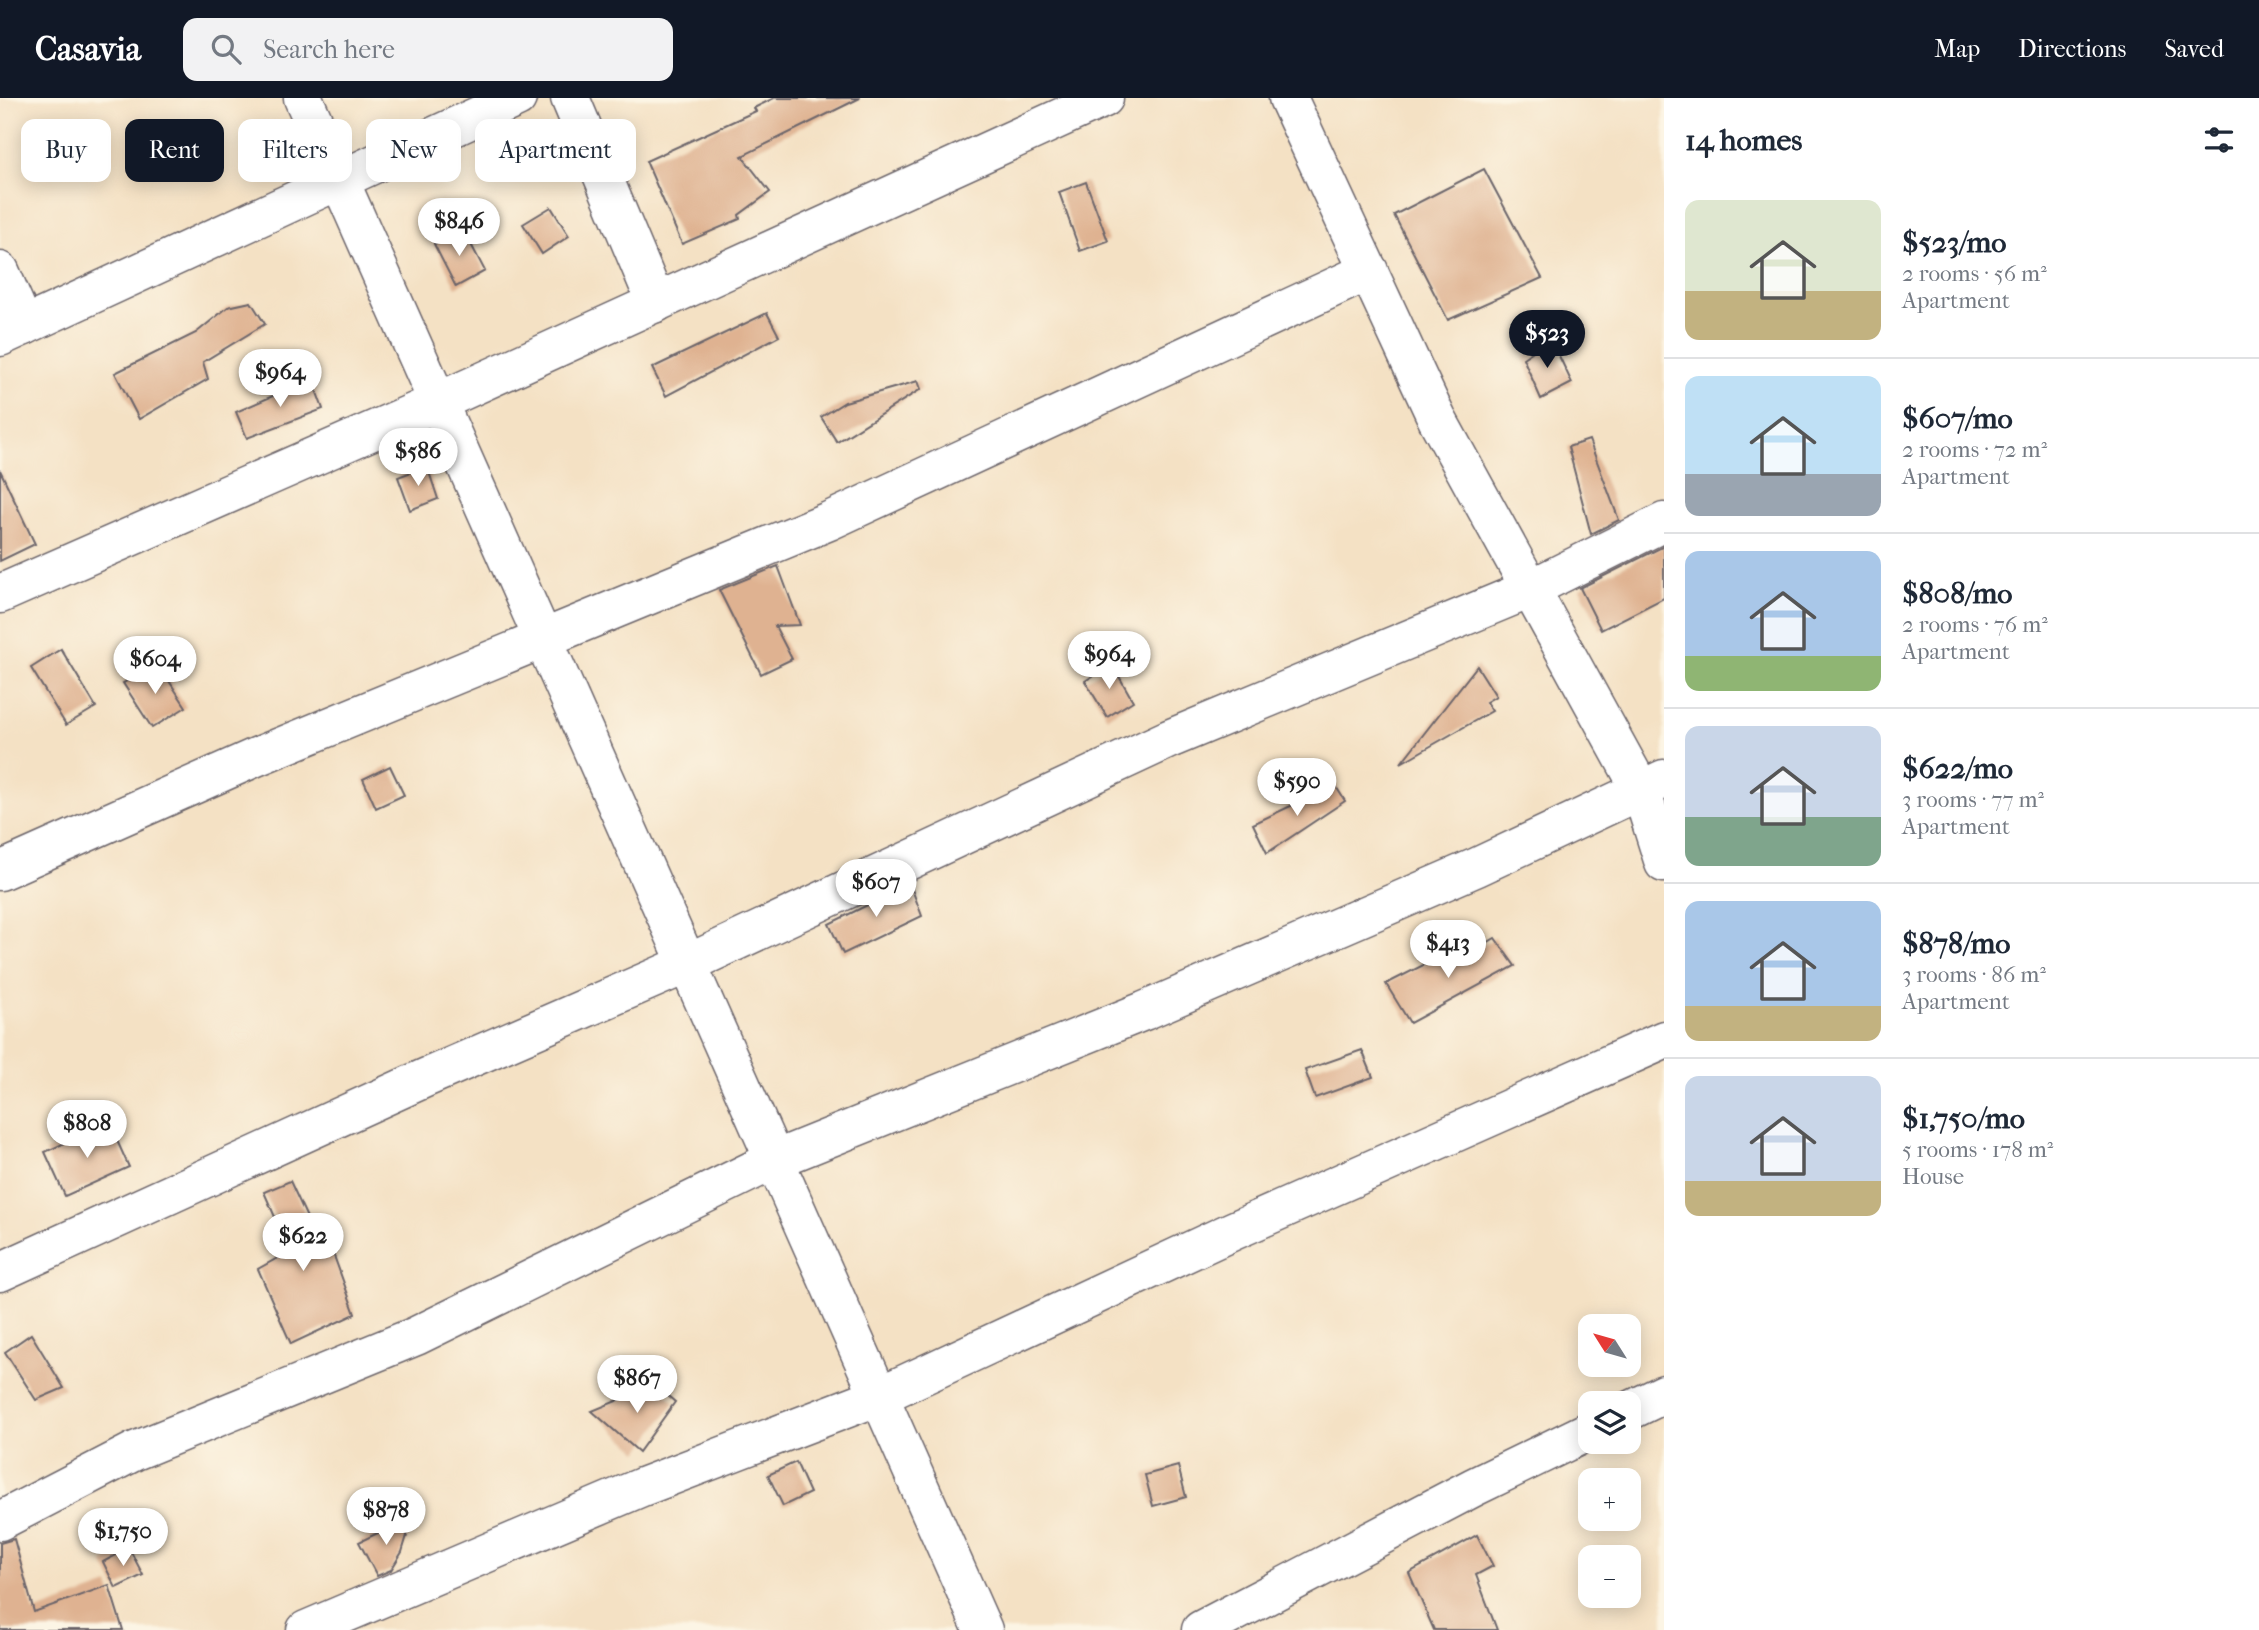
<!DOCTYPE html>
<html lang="en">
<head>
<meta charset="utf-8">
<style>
	:root { --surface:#fff; --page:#f2f2f3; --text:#1f2937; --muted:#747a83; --line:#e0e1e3; --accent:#111827 }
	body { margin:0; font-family:"IM FELL French Canon",serif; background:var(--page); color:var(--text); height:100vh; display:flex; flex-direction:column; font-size:26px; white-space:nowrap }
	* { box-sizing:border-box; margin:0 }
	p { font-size:23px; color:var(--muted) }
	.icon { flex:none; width:38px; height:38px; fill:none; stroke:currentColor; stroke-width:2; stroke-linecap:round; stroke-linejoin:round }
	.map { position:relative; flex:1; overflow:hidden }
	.panel { display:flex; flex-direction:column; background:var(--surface); width:595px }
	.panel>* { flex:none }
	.hud { position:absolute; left:21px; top:21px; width:665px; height:63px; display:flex; gap:14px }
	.needle { width:46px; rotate:307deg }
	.controls { position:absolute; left:1578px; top:1216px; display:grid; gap:14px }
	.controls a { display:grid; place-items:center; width:63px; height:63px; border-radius:14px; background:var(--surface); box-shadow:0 4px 18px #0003; font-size:35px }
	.price { position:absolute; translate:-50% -60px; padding:0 16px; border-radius:24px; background:#fff; color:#222; font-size:23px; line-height:46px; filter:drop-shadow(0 2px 4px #0008) }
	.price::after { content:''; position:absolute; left:50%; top:42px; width:21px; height:16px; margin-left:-10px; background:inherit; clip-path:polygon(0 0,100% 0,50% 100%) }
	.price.current { background:var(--accent); color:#fff }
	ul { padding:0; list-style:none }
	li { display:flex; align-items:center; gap:21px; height:175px; padding:0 21px }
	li+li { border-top:2px solid var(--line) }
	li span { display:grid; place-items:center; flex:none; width:196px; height:140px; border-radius:14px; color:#555 }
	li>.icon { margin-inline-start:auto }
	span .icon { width:84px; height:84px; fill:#fffc; stroke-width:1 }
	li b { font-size:30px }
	h2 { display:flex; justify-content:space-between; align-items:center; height:84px; padding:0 21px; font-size:30px }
	.pill { padding:0 24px; border-radius:14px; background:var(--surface); box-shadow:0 4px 18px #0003; font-size:24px; line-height:63px }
	.pill.current { background:var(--accent); color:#fff }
	header { display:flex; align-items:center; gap:42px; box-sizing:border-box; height:98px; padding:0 35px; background:var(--accent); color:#fff }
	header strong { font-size:33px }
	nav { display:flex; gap:38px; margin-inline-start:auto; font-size:24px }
	.search { width:490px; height:63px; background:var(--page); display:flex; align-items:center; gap:18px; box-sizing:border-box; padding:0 24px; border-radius:14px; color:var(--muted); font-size:26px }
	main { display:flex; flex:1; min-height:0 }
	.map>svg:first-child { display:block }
	.building { fill:#dfb291 }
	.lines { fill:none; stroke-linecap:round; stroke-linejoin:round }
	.street-casing { stroke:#6c656b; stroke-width:41 }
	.street { stroke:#fff; stroke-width:38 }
</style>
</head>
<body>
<header>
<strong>Casavia</strong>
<div class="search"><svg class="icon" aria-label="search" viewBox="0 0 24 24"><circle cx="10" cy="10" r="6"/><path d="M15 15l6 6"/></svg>Search here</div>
<nav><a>Map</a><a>Directions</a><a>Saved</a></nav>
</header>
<main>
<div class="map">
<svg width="1664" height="1532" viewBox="0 0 1664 1532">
	<rect width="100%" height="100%" fill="#fcf5e5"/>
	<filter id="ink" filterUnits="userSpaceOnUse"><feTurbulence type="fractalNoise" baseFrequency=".0143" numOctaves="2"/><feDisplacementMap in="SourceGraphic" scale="14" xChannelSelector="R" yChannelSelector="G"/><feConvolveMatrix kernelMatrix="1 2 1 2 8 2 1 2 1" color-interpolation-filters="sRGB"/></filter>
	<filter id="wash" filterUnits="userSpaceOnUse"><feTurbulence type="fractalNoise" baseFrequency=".00686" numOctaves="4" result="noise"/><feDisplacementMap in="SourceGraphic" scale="28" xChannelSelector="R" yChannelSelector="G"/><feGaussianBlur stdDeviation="1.57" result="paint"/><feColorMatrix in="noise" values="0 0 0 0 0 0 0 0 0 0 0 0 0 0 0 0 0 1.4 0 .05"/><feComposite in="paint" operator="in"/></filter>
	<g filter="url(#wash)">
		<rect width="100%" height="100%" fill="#f4e1c4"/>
		<g id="blocks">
			<g class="building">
				<path d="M774,0h86l-118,58 28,36 -31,23 1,4 -58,25 -36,-83 110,-50 -2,-3z"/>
				<path d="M1484,71l58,109 -94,42 -54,-105z"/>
				<path d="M1086,84l22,59 -28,10 -21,-59z"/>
				<path d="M551,109l18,29 -27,18 -19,-30z"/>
				<path d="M463,131l22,42 -29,16 -22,-43z"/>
				<path d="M251,204l14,22 -62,38 5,17 -69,40 -24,-46 81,-40 32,-26z"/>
				<path d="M767,215l12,23 -113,60 -14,-28z"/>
				<path d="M1551,241l21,44 -31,16 -18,-41z"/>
				<path d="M312,281l11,30 -76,29 -11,-26z"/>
				<path d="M918,283l3,8 -84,53 -16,-25 24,-15z"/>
				<path d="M1589,342l30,80 -28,14 -23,-87z"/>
				<path d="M427,368l11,33 -28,11 -12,-33z"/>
				<path d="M0,372l35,74 -35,17z"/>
				<path d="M1664,448v52l-63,32 -21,-42z"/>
				<path d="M778,468l22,59 -25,1 17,33 -31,15 -42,-84z"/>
				<path d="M61,551l35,58 -30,18 -35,-57z"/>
				<path d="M158,566l28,43 -34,21 -29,-45z"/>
				<path d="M1112,566l21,37 -26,16 -22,-36z"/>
				<path d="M1477,568l19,30 -10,6 6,9 -91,52z"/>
				<path d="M390,668l14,29 -28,13 -13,-29z"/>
				<path d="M1335,687l10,16 -78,52 -14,-29z"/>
				<path d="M910,786l12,32 -79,38 -14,-30z"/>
				<path d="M1495,840l20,28 -105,57 -24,-39 57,-29 5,11z"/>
				<path d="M1362,952l11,27 -58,21 -10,-28z"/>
				<path d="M109,1025l20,44 -64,29 -20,-44z"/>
				<path d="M290,1083l30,65 9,-4 26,72 -64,30 -33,-75 32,-18 -26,-59z"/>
				<path d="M31,1236l33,54 -28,12 -31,-48z"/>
				<path d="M655,1287l20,17 -36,50 -47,-41z"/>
				<path d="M796,1364l14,31 -27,13 -15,-31z"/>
				<path d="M1178,1368l8,31 -33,9 -8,-31z"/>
				<path d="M413,1418l-11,36 -11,18 -14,6 -18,-34z"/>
				<path d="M1477,1437l16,31 -17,9 21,55h-63l-25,-57z"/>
				<path d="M14,1441l20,73 75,-27 14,45h-123v-87z"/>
				<path d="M129,1450l14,27 -27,13 -13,-26z"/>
			</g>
		</g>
	</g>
	<g filter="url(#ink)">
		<use href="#blocks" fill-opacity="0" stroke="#6c656b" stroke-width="2"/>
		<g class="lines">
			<defs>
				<g id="street">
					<path d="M303,0l680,1532"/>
					<path d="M570,0l86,205"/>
					<path d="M1288,0l149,321 204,371 23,73"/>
					<path d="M0,173l24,55"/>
					<path d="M0,239l517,-239"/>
					<path d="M0,496l438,-192 666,-304"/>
					<path d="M0,773l256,-114 573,-236 540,-250"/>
					<path d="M0,1174l425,-194 262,-114 482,-225 361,-150 134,-67"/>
					<path d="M1629,1313l35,-17"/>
					<path d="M0,1423l135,-70 281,-115 358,-176 370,-149 333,-144 187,-88"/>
					<path d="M306,1532l336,-143 237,-91 354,-165 431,-191"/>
					<path d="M1201,1532l273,-143 117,-57"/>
				</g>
			</defs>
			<use href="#street" class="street-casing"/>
			<use href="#street" class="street"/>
		</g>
	</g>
</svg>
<div class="controls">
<a><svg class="needle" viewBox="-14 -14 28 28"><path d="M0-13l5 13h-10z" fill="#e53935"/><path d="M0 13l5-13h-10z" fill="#747a83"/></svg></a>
<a><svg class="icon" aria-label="layers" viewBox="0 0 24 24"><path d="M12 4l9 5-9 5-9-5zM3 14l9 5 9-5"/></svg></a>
<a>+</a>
<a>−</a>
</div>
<b class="price" style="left:459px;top:160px">$846</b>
<b class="price current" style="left:1547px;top:272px">$523</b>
<b class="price" style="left:280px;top:311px">$964</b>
<b class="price" style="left:418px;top:390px">$586</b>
<b class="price" style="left:1109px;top:593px">$964</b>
<b class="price" style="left:155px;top:598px">$604</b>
<b class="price" style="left:1297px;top:720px">$590</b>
<b class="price" style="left:876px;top:821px">$607</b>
<b class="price" style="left:1448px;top:882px">$413</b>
<b class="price" style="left:87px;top:1062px">$808</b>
<b class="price" style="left:303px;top:1175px">$622</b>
<b class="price" style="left:637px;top:1317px">$867</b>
<b class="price" style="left:386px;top:1449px">$878</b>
<b class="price" style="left:123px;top:1470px">$1,750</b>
<div class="hud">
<a class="pill">Buy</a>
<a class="pill current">Rent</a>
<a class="pill">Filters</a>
<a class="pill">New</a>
<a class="pill">Apartment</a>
</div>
</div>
<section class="panel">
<h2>14 homes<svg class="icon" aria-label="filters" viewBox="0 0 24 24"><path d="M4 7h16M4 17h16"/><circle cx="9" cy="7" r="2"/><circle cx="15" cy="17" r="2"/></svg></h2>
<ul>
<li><span style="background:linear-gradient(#dfe7d0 65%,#c2b280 0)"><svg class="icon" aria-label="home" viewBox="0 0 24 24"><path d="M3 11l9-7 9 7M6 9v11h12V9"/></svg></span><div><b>$523/mo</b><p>2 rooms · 56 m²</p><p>Apartment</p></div></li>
<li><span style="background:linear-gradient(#bfe0f5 70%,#9aa5b1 0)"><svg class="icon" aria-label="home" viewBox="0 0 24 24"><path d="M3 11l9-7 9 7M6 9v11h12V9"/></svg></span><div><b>$607/mo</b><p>2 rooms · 72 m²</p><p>Apartment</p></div></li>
<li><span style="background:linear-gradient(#a9c7e8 75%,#8fb573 0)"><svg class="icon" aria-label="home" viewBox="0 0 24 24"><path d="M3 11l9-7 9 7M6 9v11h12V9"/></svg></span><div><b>$808/mo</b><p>2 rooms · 76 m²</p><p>Apartment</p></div></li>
<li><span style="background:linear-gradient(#c9d6e8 65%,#7fa58c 0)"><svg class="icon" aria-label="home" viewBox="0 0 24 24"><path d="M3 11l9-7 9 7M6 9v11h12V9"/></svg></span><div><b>$622/mo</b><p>3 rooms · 77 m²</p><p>Apartment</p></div></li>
<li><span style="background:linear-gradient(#a9c7e8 75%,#c2b280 0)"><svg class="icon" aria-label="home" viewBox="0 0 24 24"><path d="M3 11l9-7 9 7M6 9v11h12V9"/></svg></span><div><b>$878/mo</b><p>3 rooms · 86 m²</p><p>Apartment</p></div></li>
<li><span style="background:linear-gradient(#c9d6e8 75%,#c2b280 0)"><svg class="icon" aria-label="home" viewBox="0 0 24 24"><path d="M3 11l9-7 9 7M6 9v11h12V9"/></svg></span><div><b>$1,750/mo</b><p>5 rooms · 178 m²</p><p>House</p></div></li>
</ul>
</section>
</main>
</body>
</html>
